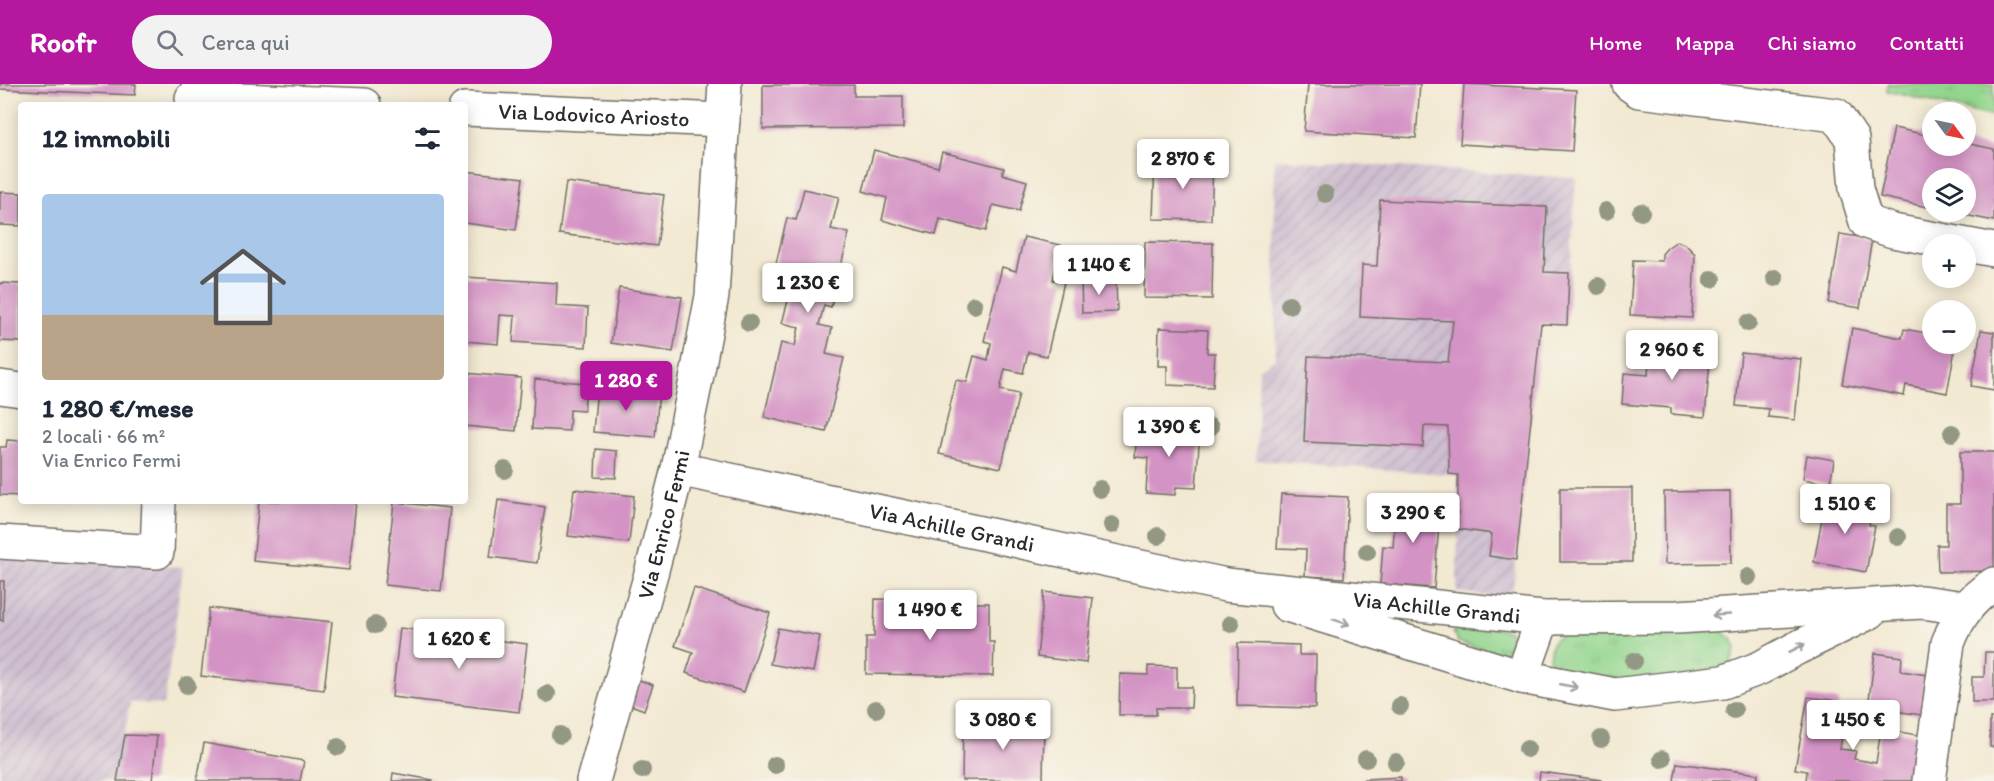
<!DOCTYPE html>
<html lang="it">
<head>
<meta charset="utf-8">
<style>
	:root { --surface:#fff; --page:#f2f2f3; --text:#1f2937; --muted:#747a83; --accent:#b5179e }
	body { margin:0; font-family:Itim,sans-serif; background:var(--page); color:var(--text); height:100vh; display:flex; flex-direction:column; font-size:22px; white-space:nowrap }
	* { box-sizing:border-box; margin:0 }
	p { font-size:20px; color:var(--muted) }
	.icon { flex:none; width:33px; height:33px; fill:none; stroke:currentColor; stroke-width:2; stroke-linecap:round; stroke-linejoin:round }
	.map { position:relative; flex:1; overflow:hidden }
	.drawer { position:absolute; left:18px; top:18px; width:450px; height:402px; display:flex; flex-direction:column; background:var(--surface); border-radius:6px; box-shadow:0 3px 15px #0003 }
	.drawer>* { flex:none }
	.needle { width:39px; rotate:123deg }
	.controls { position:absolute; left:1922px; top:18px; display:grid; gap:12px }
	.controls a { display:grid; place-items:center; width:54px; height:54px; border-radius:50%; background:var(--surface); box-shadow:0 3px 15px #0003; font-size:30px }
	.price { position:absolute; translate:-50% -51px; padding:0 14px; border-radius:6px; background:#fff; color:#222; font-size:20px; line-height:39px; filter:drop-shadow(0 2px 3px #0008) }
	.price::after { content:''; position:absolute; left:50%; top:36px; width:18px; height:14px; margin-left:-9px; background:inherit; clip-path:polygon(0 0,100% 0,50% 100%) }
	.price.on { background:var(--accent); color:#fff }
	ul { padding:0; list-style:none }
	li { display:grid; align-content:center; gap:12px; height:318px; padding:0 24px }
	li span { display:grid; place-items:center; height:186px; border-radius:6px; color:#555 }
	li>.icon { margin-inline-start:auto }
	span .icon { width:108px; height:108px; fill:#fffc; stroke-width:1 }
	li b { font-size:26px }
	h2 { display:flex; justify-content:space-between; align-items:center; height:72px; padding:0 24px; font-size:26px }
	header { display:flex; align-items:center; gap:36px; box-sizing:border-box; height:84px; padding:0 30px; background:var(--accent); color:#fff }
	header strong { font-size:28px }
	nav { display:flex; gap:33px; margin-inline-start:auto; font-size:21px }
	.search { width:420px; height:54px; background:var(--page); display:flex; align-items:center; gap:15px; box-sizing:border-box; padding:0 21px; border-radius:33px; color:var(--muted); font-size:22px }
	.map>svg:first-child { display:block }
	.industrial { fill:url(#industrial-furrows) }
	.grass { fill:url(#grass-tufts); stroke:#5f805c; stroke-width:1.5 }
	.building { fill:#d493c5 }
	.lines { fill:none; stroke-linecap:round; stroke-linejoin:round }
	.minor-casing { stroke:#716e65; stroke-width:36 }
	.minor { stroke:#fff; stroke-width:33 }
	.tree { fill:#939884 }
	.oneway { stroke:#a0a0a0 }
	.labels { text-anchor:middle; stroke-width:4.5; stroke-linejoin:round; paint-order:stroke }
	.street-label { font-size:22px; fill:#2b2b2b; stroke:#f7f3e8 }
</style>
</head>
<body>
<header>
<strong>Roofr</strong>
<div class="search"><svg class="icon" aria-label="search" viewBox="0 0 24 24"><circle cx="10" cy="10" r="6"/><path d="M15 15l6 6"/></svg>Cerca qui</div>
<nav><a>Home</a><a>Mappa</a><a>Chi siamo</a><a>Contatti</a></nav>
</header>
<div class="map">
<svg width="1994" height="697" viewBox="0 0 1994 697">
	<defs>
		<pattern id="industrial-furrows" width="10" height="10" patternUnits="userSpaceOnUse" patternTransform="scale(1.5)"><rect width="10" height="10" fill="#cebed0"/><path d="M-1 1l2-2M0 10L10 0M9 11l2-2" fill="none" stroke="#b1a3b3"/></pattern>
		<pattern id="grass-tufts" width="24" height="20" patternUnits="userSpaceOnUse" patternTransform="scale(1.5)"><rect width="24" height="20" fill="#93d68e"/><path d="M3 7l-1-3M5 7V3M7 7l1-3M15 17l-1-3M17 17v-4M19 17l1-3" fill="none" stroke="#7fb87b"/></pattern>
	</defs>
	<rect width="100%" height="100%" fill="#f7f3e8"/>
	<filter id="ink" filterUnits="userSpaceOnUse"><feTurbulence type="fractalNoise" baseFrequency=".0167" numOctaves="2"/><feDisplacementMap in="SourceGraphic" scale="12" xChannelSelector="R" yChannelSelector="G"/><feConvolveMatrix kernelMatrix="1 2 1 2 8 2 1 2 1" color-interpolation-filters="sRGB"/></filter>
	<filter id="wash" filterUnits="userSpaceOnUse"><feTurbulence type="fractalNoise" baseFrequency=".008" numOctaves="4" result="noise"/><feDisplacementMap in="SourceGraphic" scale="24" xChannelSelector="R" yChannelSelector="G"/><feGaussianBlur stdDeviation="1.35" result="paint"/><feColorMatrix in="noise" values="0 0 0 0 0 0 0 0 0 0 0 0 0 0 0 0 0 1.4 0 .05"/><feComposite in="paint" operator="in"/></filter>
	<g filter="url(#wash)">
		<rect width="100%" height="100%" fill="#f2e9d2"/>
		<g class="industrial">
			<path d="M1274,75l302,19 -9,147h-26l-29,274 -55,-7 1,-117 -202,-15 3,-91 17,-11z"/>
			<path d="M0,470l183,13 -19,138 -34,-3 -13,79h-117z"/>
		</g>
		<g class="grass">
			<path d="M1888,0h106v33l-107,-26z"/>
			<path d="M1463,539l46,8 3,10 -9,14 -45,-13 -5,-10z"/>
			<path d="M1718,545l14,10 4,9 -6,17 -60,14h-74l-37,-7 -10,-10c1,-22 3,-25 24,-31z"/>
		</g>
		<g id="blocks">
			<g class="building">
				<path d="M0,0h136l-1,11 -135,-6z"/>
				<path d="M1308,0h112l-4,54 -112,-7z"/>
				<path d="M1464,0l112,6 -4,61 -112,-7z"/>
				<path d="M763,1h91v11h49v32l-140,1z"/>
				<path d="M1894,44l38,8v10h33v-3l29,6v72l-39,-8 10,-1v-34h-33v30l-52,-11z"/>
				<path d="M874,66l64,17 4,-15 62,16 -2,6 25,7 -8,30 -26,-6 -7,26 -46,-12 -4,16 -54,-15 5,-22 -24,-7z"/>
				<path d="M1155,76l58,2 -2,58 -58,-1z"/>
				<path d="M465,87l58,7 -7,52 -51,-7z"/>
				<path d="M566,98l98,13 -7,51 -98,-12z"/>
				<path d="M804,105l35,8 -8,32 18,4 -18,74 -7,-2 -5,20 13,3 -6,26 18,4 -18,74 -62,-15 17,-74 14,3 4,-19 -17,-4 7,-26 -20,-5 18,-74 9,2z"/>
				<path d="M0,108l21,1v33l-21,-1z"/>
				<path d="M1380,116l167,7 -3,65 25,1 -2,52 -26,-1 -25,236 -27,-4 3,-22 -34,-5v-54l-9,-1 -1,-47 -24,-1 -1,21 -119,-5 4,-86 140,6 5,-41 -93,-4 2,-52 15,1z"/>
				<path d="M1840,150l32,5 -12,69 -31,-5z"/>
				<path d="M1024,153l37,8 -8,35 11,2 -17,74 -19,-4 -5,21 -18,-4 -5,21 19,4 -18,74 -62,-14 17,-74 11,2 7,-26 14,4 3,-17 -7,-2 18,-74 14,4z"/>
				<path d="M1677,157l9,4 9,9 -3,64 -62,-3 3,-55 29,1v-7l5,-6z"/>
				<path d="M1145,158l68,1 -1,56 -68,-1z"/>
				<path d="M465,193l92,6 -1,23 32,2 -2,39 -73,-5 2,-26 -15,-1 -2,29 -33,-3z"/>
				<path d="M1116,195l1,33 -35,1 -1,-33z"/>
				<path d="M0,199l21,1v58l-21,-1z"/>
				<path d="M619,204l63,9 -9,55 -62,-9z"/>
				<path d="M1159,244l49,2 -1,23h8l-2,34 -46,-2v-19h-9z"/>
				<path d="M1852,244l50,10 2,-9 28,5v10h24l-9,49 -41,-8 -2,11 -62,-12z"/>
				<path d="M1981,246l13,2v58l-23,-4z"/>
				<path d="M1650,261l61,5 -6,67 -34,-3v-6l-49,-4 2,-31 24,2z"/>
				<path d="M1741,269l60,6 -6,61 -27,-3 1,-8 -33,-3z"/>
				<path d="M465,289l56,5 -5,53 -51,-5z"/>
				<path d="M535,295l51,4 -2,28 -14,-1 -1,21 -37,-2z"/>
				<path d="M597,303l62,5 -4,45 -62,-5z"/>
				<path d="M1137,342l63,4 -4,58 -20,-1 -1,8 -29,-2 2,-35 -13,-1z"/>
				<path d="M7,356l14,1v55l-21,-1v-48h6z"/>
				<path d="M596,365l21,2 -1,27 -21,-1z"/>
				<path d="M1960,368h34v119l-56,1 -1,-27h9v-41h14z"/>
				<path d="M1807,371l27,5 -4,24 -27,-5z"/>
				<rect x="1560" y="404" width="72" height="74"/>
				<path d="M574,405l60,7 -5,47 -61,-7z"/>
				<path d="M1730,407l1,72 -66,1 -1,-72z"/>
				<path d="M1281,410l67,3 -4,81 -39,-2 1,-27 -29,-1z"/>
				<path d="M1397,411l44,3 -7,90 -54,-4 3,-38 10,1z"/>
				<path d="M1826,412l47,9 -4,20 6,1 -9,46 -52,-10z"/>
				<path d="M498,416l47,7 -8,56 -47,-6z"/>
				<path d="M259,417l97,1 -7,68 -96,-9z"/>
				<path d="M394,418l56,6 -9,83 -56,-6z"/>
				<path d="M0,497h4l-1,40 -3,-1z"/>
				<path d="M694,504l76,25 -26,79 -58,-19 7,-21 -18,-6z"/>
				<path d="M1044,508l49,6 -7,65 -49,-6z"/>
				<path d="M875,515l36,1v12h42l1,-9h35v39h5l-1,34 -127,-2v-37h8z"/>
				<path d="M209,524l123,14 -8,68 -123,-14z"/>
				<path d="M400,544l127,16 -8,68 -127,-15z"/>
				<path d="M778,544l42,8 -7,36 -43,-8z"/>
				<path d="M1238,559l61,2v10h17l-1,53 -78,-2z"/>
				<path d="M1985,568h9v50h-22v-25h12z"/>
				<path d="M1875,569l27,4 -1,14 26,4 -6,40 -53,-8z"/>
				<path d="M1148,582l29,1v20h15l-1,21h-35v7h-37l1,-41 28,1z"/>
				<path d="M639,596l14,5 -9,25 -13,-5z"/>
				<path d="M1808,613l31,4 -5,29 9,1 -3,18 16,2 -2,8 22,4 5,-34 43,7 -7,45h-111l1,-10 -12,-2z"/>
				<rect x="1990" y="634" width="4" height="29"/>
				<path d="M963,636l81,2 -1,59 -81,-1z"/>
				<path d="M125,651l32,1 -5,45h-35z"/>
				<path d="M204,659l100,18 -4,20h-103z"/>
				<path d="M1677,679l81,11 -1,7h-83z"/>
				<path d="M1540,688l61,8v1h-62z"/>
				<path d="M393,689l40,7 -1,1h-40z"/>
				<path d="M1401,693v4h-37v-2z"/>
			</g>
		</g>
	</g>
	<g filter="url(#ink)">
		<use href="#blocks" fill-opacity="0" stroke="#716e65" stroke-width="1.5"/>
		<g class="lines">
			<defs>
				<g id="minor">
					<path d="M1629,0l10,7 197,24 16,24 4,50 10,33 27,9 101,19"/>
					<path d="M192,14l172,7"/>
					<path id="s1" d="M465,25l258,11"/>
					<path d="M0,303l21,3"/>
					<path id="s2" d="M678,385l548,116 317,33 134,-1 245,-15 43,6"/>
					<path d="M0,458l157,10 2,-51"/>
					<path d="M1287,521l235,72 93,18 108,-13 37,-14 37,-20 73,-36"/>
					<path d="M1522,593l21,-59"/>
					<path id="s3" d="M593,697l59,-211 26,-101 20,-99 14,-74 13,-212"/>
					<path d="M1929,697l19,-138c10,-26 22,-44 46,-59"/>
				</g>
			</defs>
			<use href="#minor" class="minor-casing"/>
			<use href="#minor" class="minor"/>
		</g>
		<g class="tree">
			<circle cx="1325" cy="110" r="9"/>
			<circle cx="1606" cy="127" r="9"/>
			<circle cx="1641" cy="128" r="9"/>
			<circle cx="1775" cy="194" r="9"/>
			<circle cx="1712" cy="195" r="9"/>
			<circle cx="1598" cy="202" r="9"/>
			<circle cx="974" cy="221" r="9"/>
			<circle cx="1289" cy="221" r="9"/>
			<circle cx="749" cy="239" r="9"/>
			<circle cx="1748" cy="239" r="9"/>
			<circle cx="1210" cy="343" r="9"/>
			<circle cx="1952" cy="349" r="9"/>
			<circle cx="505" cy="386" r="9"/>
			<circle cx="1100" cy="405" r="9"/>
			<circle cx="1112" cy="441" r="9"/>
			<circle cx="1158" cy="452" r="9"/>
			<circle cx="1898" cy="453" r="9"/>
			<circle cx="1367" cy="468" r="9"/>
			<circle cx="1748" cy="493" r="9"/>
			<circle cx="1231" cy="540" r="9"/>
			<circle cx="375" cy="541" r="9"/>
			<circle cx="1634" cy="577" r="9"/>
			<circle cx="187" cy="601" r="9"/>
			<circle cx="547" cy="610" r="9"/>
			<circle cx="1400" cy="622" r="9"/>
			<circle cx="876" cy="625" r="9"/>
			<circle cx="1734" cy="626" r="9"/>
			<circle cx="560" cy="651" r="9"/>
			<circle cx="1601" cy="655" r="9"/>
			<circle cx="338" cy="663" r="9"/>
			<circle cx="1527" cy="665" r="9"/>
			<circle cx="1366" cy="675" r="9"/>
			<circle cx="1662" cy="675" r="9"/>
			<circle cx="1396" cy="678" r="9"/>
			<circle cx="775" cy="681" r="9"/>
			<circle cx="642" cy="686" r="9"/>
		</g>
		<defs><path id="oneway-shaft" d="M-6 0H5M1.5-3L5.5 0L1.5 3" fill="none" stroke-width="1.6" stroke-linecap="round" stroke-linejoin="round" transform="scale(1.5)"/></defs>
		<g class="oneway">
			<use href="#oneway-shaft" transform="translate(1721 531) rotate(177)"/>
			<use href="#oneway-shaft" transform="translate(1341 538) rotate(18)"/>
			<use href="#oneway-shaft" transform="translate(1797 564) rotate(-27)"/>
			<use href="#oneway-shaft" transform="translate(1569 602) rotate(11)"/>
		</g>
	</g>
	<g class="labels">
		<g class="street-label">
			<text dy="8" stroke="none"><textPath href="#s1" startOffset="129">Via Lodovico Ariosto</textPath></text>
			<text dy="8" stroke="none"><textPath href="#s3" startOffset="266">Via Enrico Fermi</textPath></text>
			<text dy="8" stroke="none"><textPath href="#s2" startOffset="280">Via Achille Grandi</textPath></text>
			<text dy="8" stroke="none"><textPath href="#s2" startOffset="772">Via Achille Grandi</textPath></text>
		</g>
	</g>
</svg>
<div class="controls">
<a><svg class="needle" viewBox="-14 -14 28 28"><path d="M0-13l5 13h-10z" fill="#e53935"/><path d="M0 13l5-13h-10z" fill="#747a83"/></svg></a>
<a><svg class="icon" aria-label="layers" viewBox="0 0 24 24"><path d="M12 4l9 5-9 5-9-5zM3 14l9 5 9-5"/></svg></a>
<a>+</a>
<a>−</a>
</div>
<b class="price" style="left:1183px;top:106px">2 870 €</b>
<b class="price" style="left:1099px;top:212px">1 140 €</b>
<b class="price" style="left:808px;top:230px">1 230 €</b>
<b class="price" style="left:1672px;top:297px">2 960 €</b>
<b class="price on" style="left:626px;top:328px">1 280 €</b>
<b class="price" style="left:1169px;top:374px">1 390 €</b>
<b class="price" style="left:1845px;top:451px">1 510 €</b>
<b class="price" style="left:1413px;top:460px">3 290 €</b>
<b class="price" style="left:930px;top:557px">1 490 €</b>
<b class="price" style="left:459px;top:586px">1 620 €</b>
<b class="price" style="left:1003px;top:667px">3 080 €</b>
<b class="price" style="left:1853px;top:667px">1 450 €</b>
<section class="drawer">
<h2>12 immobili<svg class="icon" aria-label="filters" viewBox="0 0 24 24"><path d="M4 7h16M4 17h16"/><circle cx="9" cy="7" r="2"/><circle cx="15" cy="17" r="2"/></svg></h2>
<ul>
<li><span style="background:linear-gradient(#a9c7e8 65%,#b9a48a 0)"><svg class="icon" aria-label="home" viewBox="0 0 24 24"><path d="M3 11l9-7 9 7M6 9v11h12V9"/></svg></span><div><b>1 280 €/mese</b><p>2 locali · 66 m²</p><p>Via Enrico Fermi</p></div></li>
</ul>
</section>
</div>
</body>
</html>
